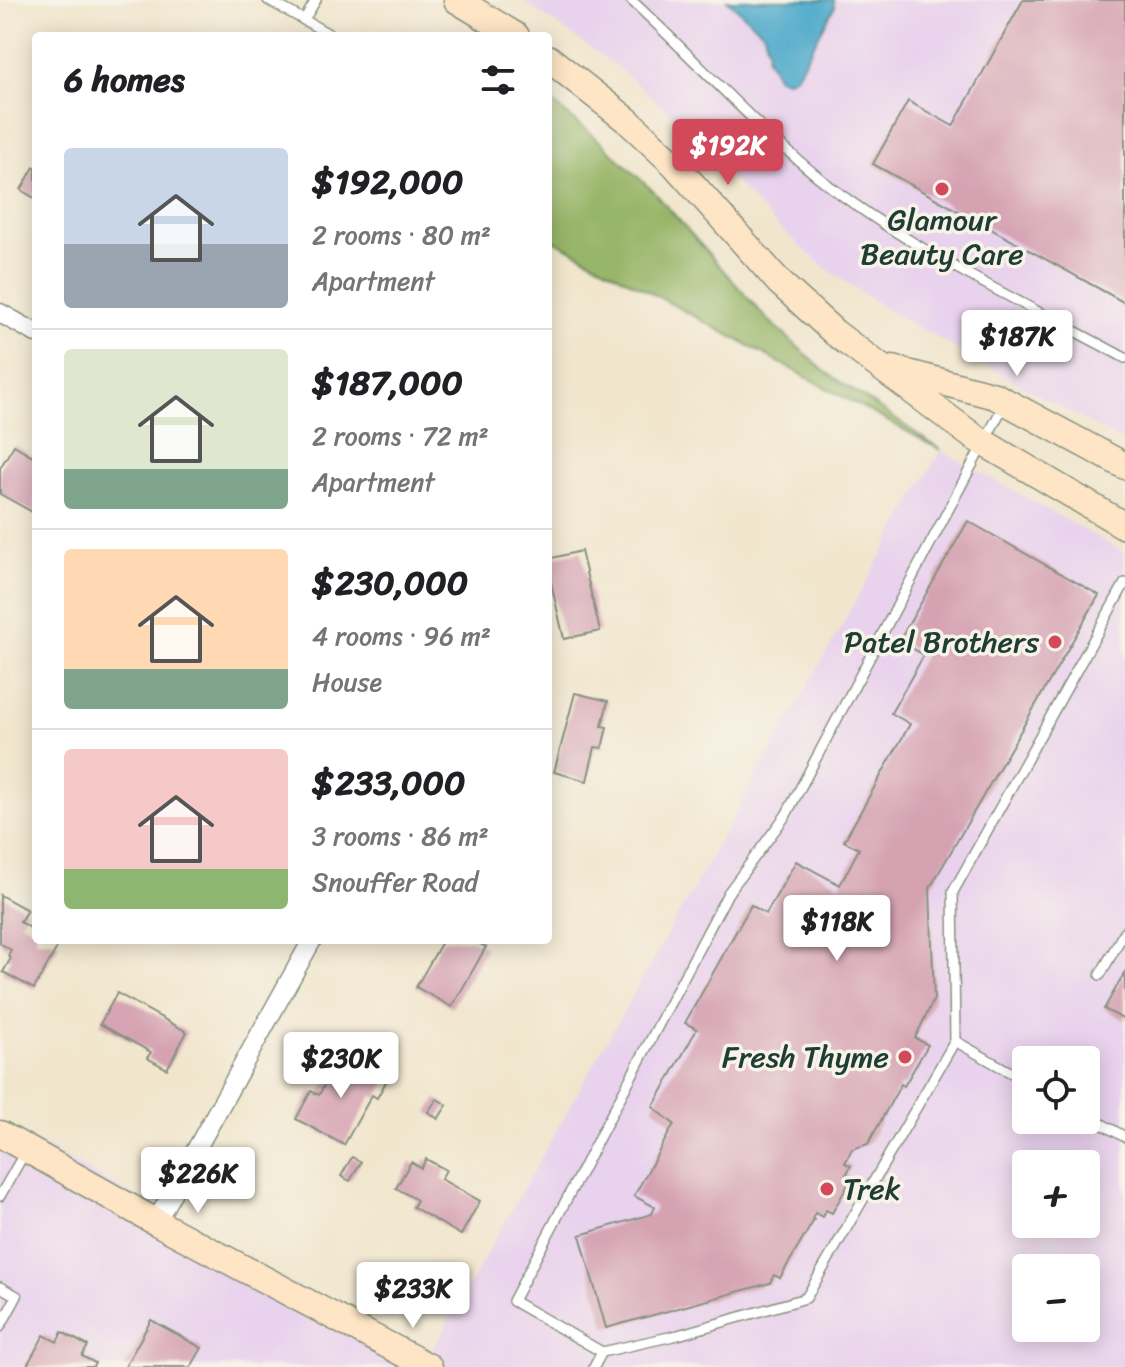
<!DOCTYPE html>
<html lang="en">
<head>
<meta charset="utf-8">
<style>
	:root { --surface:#fff; --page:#f6f6f6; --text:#202124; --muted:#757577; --line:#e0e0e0; --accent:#d1495b }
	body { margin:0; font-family:Sriracha,sans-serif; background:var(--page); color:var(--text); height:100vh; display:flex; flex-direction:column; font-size:30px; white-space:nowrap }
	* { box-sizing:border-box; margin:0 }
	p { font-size:26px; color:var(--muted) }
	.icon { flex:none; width:44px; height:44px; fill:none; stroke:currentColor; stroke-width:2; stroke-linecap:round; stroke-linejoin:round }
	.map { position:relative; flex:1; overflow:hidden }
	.details { position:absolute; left:32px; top:32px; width:520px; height:912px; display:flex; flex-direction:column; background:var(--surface); border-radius:8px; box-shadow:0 4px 20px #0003 }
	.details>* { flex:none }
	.controls { position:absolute; left:1012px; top:1046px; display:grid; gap:16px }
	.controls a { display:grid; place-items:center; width:88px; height:88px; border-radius:8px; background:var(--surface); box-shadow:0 4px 20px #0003; font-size:40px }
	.price { position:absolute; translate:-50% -68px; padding:0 18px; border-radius:8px; background:#fff; color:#222; font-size:26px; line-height:52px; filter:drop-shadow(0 2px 4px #0008) }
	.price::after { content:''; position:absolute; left:50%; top:48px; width:24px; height:18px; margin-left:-12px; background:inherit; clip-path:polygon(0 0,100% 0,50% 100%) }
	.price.on { background:var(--accent); color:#fff }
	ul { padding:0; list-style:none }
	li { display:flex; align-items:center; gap:24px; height:200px; padding:0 32px }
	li+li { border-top:2px solid var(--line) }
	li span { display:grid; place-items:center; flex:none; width:224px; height:160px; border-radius:8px; color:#555 }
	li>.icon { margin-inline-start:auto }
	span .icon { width:96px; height:96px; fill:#fffc; stroke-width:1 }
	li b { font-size:34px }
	h2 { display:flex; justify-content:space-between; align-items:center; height:96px; padding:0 32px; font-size:34px }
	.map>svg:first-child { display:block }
	.built { fill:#e9d2ed; fill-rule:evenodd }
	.forest { fill:#98b669; stroke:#5c7a4e; stroke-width:2 }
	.water { fill:#4ba9ca; stroke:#35737f; stroke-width:2 }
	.building { fill:#d5a2b2 }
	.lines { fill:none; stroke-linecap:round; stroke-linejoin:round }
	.service-casing { stroke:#889280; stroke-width:12 }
	.minor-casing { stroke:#889280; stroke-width:21 }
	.secondary-casing { stroke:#889280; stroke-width:29 }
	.service { stroke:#fff; stroke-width:9 }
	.minor { stroke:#fff; stroke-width:18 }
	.secondary { stroke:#fde5c5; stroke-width:26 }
	.poi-dot { fill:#d1495b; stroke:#f7f3e8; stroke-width:3 }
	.labels { text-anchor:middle; stroke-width:7; stroke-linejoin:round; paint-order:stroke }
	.poi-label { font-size:30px; fill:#1f3d34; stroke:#f7f3e8; text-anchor:end }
</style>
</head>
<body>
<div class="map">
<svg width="1125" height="1367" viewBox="0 0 1125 1367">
	<rect width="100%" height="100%" fill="#f7f3e8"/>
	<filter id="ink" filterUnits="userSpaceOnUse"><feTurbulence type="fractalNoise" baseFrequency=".0125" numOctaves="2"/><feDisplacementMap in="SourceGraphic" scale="16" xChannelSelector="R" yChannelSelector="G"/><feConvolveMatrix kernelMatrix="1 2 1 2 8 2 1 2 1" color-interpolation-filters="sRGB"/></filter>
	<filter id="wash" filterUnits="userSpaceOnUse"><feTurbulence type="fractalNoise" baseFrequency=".006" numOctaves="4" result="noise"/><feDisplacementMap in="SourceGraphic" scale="32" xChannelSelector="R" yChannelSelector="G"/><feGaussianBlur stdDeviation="1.8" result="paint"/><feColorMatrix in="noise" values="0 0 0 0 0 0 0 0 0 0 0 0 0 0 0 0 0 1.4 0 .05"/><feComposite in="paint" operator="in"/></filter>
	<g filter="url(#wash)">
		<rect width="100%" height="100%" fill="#f1e6cd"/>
		<g class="built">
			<path d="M521,0h604v443l-236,-132 -64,-43 -53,-47 -103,-109 -53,-46z"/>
			<path d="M941,450l184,103v814h-1125v-245l427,237zM1026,1060h60v60h-60zM1026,1164h60v60h-60zM1026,1268h60v60h-60z"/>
		</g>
		<path class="forest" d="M548,99l55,45 52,49 108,122 60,55 118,80 -393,-213z"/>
		<path class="water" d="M727,0h107v8l-38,68 -8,4 -10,-2 -11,-20 1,-9 -4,-16z"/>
		<g id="blocks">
			<g class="building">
				<path d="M1023,0h102v303l-252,-139 35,-63 45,25z"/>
				<path d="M34,167l2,1v31l-15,-9z"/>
				<path d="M14,445l22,13v56l-36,-20v-26z"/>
				<path d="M968,521l131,74 -169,293 4,111 -19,39 13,7 -24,41 -3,-2 -33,60 -16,5 -7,14 6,3 -5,9 6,3 -20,35 -6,-3 -4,7 -7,-4 -3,6 2,1 -34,58 -6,-3 -4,8 -164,45 -26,-93 72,-21 3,-7 -21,-11 40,-72 -21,-17 44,-78 -12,-6 66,-118 15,9 30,-53 44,24 19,-36 -15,-8 66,-117 -19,-11 33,-58 -25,-14z"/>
				<path d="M581,551l19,80 -36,8 -16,-69v-11z"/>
				<path d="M575,693l33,8 -6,25 5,1 -5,21 -7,-1 -8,34 -33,-9z"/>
				<path d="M0,895l27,15 -7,12 16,9v9h16l7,4 -25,45 -31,-17 8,-14 -3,-2 3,-6 -11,-7z"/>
				<path d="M443,940h30l13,7 -34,60 -36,-20z"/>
				<path d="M1125,972v48l-21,-11z"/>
				<path d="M117,993l70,39 -20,37 -20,-11 4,-6 -51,-28z"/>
				<path d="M341,1055l46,25 -10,18 -5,-3 -28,50 -48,-26 15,-28 8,4z"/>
				<path d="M437,1099l10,6 -9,14 -10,-7z"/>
				<path d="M352,1157l9,5 -11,19 -9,-5z"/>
				<path d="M426,1159l20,11 -5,9 39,22 -19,34 -48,-28 4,-7 -21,-12 15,-26 10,6z"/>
				<path d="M151,1320l51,28 -11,19h-66z"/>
				<path d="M62,1332l26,14 -6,10 13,7 -2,4h-67l18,-32 13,7z"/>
			</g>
		</g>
	</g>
	<g filter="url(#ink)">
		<use href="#blocks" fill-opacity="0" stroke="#889280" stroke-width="2"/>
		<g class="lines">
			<defs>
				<g id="service">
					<path d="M268,0l36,20"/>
					<path d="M316,0l-12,20 28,16"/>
					<path d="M631,0c67,61 127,131 200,187 89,68 195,117 294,171"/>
					<path d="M1100,975l25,-44"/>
					<path d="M955,1041l71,40"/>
					<path d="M1086,1115l39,22"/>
					<path d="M0,1196l25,-44"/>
					<path d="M0,1287l17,9 -17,31"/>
					<path d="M602,1352l-89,-51 215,-408 58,-78 219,-412"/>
					<path d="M594,1367l8,-15 76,-17 128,-37 149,-257 -2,-149 172,-309"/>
				</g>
				<g id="minor">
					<path d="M0,313l36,20"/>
					<path d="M156,1222l156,-282"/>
				</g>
				<g id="secondary">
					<path d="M457,0l59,36"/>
					<path d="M548,58l80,63 47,44 105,118 55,50 139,104 151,89"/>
					<path d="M893,369l102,27 130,70"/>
					<path d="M0,1134l156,88 273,145"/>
				</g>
			</defs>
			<use href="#service" class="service-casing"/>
			<use href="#minor" class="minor-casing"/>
			<use href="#secondary" class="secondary-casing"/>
			<use href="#service" class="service"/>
			<use href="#minor" class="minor"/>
			<use href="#secondary" class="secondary"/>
		</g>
	</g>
	<g class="poi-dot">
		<circle cx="942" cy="189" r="8"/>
		<circle cx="1055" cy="642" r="8"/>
		<circle cx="905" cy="1057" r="8"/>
		<circle cx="827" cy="1189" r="8"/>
	</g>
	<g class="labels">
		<g class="poi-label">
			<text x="942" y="230" text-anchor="middle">Glamour<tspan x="942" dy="34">Beauty Care</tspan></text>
			<text x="1039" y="652">Patel Brothers</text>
			<text x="889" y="1067">Fresh Thyme</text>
			<text x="843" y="1199" text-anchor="start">Trek</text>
		</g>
	</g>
</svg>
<div class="controls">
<a><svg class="icon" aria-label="locate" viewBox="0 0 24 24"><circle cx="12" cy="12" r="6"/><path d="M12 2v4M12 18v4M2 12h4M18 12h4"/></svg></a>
<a>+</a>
<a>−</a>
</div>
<b class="price on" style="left:728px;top:187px">$192K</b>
<b class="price" style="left:1017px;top:378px">$187K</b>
<b class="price" style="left:837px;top:963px">$118K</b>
<b class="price" style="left:341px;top:1100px">$230K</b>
<b class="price" style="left:198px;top:1215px">$226K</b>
<b class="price" style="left:413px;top:1330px">$233K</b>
<section class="details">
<h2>6 homes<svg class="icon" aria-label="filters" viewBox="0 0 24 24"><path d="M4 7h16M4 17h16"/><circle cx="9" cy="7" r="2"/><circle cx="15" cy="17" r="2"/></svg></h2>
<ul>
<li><span style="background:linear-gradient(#c9d6e8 60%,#9aa5b1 0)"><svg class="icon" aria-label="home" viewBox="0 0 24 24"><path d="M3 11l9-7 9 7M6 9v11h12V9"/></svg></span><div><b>$192,000</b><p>2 rooms · 80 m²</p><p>Apartment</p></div></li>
<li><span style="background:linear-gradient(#dfe7d0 75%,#7fa58c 0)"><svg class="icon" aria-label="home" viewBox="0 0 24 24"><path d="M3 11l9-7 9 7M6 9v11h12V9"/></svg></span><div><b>$187,000</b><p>2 rooms · 72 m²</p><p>Apartment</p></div></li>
<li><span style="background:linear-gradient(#ffd9b3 75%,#7fa58c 0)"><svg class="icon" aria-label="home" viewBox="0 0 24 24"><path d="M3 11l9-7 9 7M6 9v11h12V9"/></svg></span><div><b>$230,000</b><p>4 rooms · 96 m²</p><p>House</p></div></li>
<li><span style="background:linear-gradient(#f6c9c9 75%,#8fb573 0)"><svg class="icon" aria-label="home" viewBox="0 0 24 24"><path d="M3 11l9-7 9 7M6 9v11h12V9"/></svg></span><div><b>$233,000</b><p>3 rooms · 86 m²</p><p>Snouffer Road</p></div></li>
</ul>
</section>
</div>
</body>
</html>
